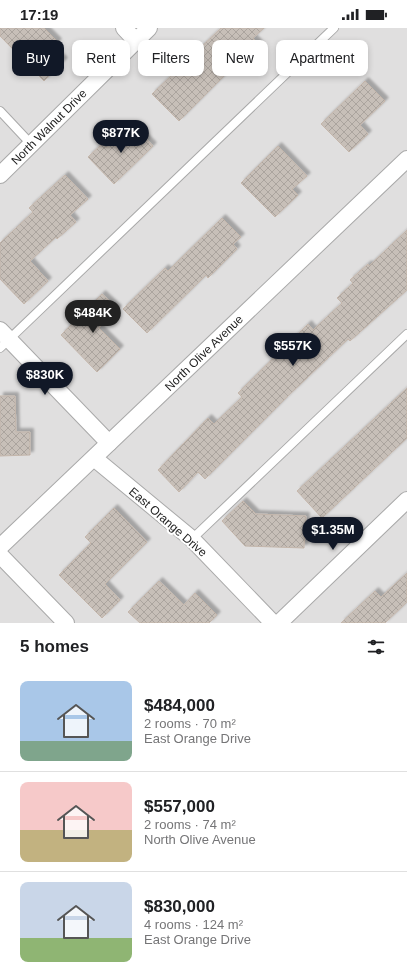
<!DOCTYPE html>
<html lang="en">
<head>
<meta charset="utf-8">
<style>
	:root { --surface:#fff; --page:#f2f2f2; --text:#202124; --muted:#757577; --line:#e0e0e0; --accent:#111827 }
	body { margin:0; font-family:Helvetica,sans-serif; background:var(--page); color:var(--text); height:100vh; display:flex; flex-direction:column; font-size:15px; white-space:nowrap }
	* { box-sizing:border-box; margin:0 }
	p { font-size:13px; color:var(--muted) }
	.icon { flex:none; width:22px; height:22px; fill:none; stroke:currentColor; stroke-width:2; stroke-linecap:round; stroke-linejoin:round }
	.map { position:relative; height:595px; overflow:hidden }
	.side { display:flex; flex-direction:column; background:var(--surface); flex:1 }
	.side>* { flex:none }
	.banner { position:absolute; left:12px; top:12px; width:383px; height:36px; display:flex; gap:8px }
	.price { position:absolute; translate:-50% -34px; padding:0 9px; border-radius:14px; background:var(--accent); color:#fff; font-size:13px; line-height:26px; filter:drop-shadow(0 1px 2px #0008) }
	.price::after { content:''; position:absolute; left:50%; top:24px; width:12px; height:9px; margin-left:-6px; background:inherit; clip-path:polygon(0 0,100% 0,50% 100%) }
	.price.active { background:#222; color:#fff }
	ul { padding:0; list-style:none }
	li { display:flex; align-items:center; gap:12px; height:100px; padding:0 20px }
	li+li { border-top:1px solid var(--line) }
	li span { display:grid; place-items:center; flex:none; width:112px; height:80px; border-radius:8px; color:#555 }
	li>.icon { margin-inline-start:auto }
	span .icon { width:48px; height:48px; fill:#fffc; stroke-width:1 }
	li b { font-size:17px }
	h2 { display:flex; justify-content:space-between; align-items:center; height:48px; padding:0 20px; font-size:17px }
	.tag { padding:0 14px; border-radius:8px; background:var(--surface); box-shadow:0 2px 6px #0003; font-size:14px; line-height:36px }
	.tag.active { background:var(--accent); color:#fff }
	.status { display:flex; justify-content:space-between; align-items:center; height:28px; padding:0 20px; background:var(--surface); direction:ltr }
	.status svg { height:11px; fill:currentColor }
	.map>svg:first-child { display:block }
	.residential { fill:#e0dfdf }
	.building { fill:url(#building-cross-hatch); stroke:#c4b6ab; filter:url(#shadow) }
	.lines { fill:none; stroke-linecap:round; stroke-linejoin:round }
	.service-casing { stroke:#a9a9a9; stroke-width:10 }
	.minor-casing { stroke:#a9a9a9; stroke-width:18 }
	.service { stroke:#fff; stroke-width:8 }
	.minor { stroke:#fff; stroke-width:16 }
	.labels { text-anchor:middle; stroke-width:4; stroke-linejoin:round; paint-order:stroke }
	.street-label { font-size:12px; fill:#222; stroke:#fff }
</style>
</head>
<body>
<div class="status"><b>17:19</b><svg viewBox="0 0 49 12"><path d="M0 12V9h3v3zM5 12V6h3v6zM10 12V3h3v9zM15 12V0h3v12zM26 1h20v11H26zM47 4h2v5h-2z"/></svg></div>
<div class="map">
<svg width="407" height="595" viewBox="0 0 407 595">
	<defs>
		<pattern id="building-cross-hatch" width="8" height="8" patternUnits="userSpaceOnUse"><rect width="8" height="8" fill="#c7bfb8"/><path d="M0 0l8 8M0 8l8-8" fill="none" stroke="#aba49e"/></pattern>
		<filter id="shadow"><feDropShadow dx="3.5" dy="-3.5" stdDeviation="1" flood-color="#0004"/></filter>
	</defs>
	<rect width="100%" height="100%" fill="#f2efe9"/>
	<rect class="residential" x="0" y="0" width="407" height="595"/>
	<g class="building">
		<path d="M0,0h44l14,14 -6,7 12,12 -20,20 -44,-45z"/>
		<path d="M221,0h43l-11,10 7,7 -26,25 -2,-2 -53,53 -27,-27z"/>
		<path d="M365,53l20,20 -25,24 8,9 -19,18 -28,-28z"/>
		<path d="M134,98l19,20 -39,38 -26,-27 14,-13 4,4 17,-17 3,3z"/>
		<path d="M278,118l29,30 -15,13 6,6 -23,22 -34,-34z"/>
		<path d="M65,147l23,24 -18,16 6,7 -19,17 -1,-2 -26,24 18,20 -24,23 -24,-25v-36l33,-31 -4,-4z"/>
		<path d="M222,190l19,19 -8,7 4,5 -29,29 -2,-3 -59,58 -24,-24 42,-41 3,3z"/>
		<path d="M407,202v60l-57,51 -2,-2 -60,57 -83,83 -7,-7 -19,20 -21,-22 50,-52 6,6 28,-27 -4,-4 70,-69 5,6 29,-27 -5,-5 16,-15 -3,-3 18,-16 1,2z"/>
		<path d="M102,266l16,15 -19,19 21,21 -23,23 -36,-37z"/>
		<path d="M407,360v50l-85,80 -25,-27z"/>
		<path d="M0,368h15l1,36h14v23l-30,1z"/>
		<path d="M243,473l13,13 50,2 -2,32 -59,-2 -23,-25z"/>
		<path d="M114,480l33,34 -42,42 15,16 -18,18 -43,-43 32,-32 -6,-6z"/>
		<path d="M407,545v29l-22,21h-44l34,-32 6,6z"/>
		<path d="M159,553l25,24 11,-12 22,22 -8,8h-69l-12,-11z"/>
	</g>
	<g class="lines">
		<defs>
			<g id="service">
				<path d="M0,83l31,33"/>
				<path d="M0,320l334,-320"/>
				<path d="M192,511l215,-205"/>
			</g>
			<g id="minor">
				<path d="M124,0l12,13"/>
				<path d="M0,147l149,-147"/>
				<path d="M0,302l109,113"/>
				<path d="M94,430l98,81 81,84"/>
				<path d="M0,519l407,-388"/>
				<path d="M0,527l66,68"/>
				<path d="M279,595l128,-123"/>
			</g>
		</defs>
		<use href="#service" class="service-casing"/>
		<use href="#minor" class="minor-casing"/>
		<use href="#service" class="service"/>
		<use href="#minor" class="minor"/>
	</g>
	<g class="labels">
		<g class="street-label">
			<text transform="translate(49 99) rotate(-45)" y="4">North Walnut Drive</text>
			<text transform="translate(204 325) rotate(-44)" y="4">North Olive Avenue</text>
			<text transform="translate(168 494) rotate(41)" y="4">East Orange Drive</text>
		</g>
	</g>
</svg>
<b class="price" style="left:121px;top:126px">$877K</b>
<b class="price active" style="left:93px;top:306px">$484K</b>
<b class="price" style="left:293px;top:339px">$557K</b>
<b class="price" style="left:45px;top:368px">$830K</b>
<b class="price" style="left:333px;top:523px">$1.35M</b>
<div class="banner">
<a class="tag active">Buy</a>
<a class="tag">Rent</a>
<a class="tag">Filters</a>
<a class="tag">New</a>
<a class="tag">Apartment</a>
</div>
</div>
<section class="side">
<h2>5 homes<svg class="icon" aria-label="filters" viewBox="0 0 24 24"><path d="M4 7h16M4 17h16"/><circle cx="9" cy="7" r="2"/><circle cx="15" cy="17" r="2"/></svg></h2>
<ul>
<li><span style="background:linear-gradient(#a9c7e8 75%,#7fa58c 0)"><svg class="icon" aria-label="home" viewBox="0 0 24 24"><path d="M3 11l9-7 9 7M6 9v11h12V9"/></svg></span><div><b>$484,000</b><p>2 rooms · 70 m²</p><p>East Orange Drive</p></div></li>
<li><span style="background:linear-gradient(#f6c9c9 60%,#c2b280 0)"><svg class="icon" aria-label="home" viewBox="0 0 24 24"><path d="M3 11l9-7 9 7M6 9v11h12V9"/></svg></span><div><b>$557,000</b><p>2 rooms · 74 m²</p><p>North Olive Avenue</p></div></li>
<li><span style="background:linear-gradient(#c9d6e8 70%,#8fb573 0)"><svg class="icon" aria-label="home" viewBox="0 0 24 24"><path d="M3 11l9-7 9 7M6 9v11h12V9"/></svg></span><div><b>$830,000</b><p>4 rooms · 124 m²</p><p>East Orange Drive</p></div></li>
</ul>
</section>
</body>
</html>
